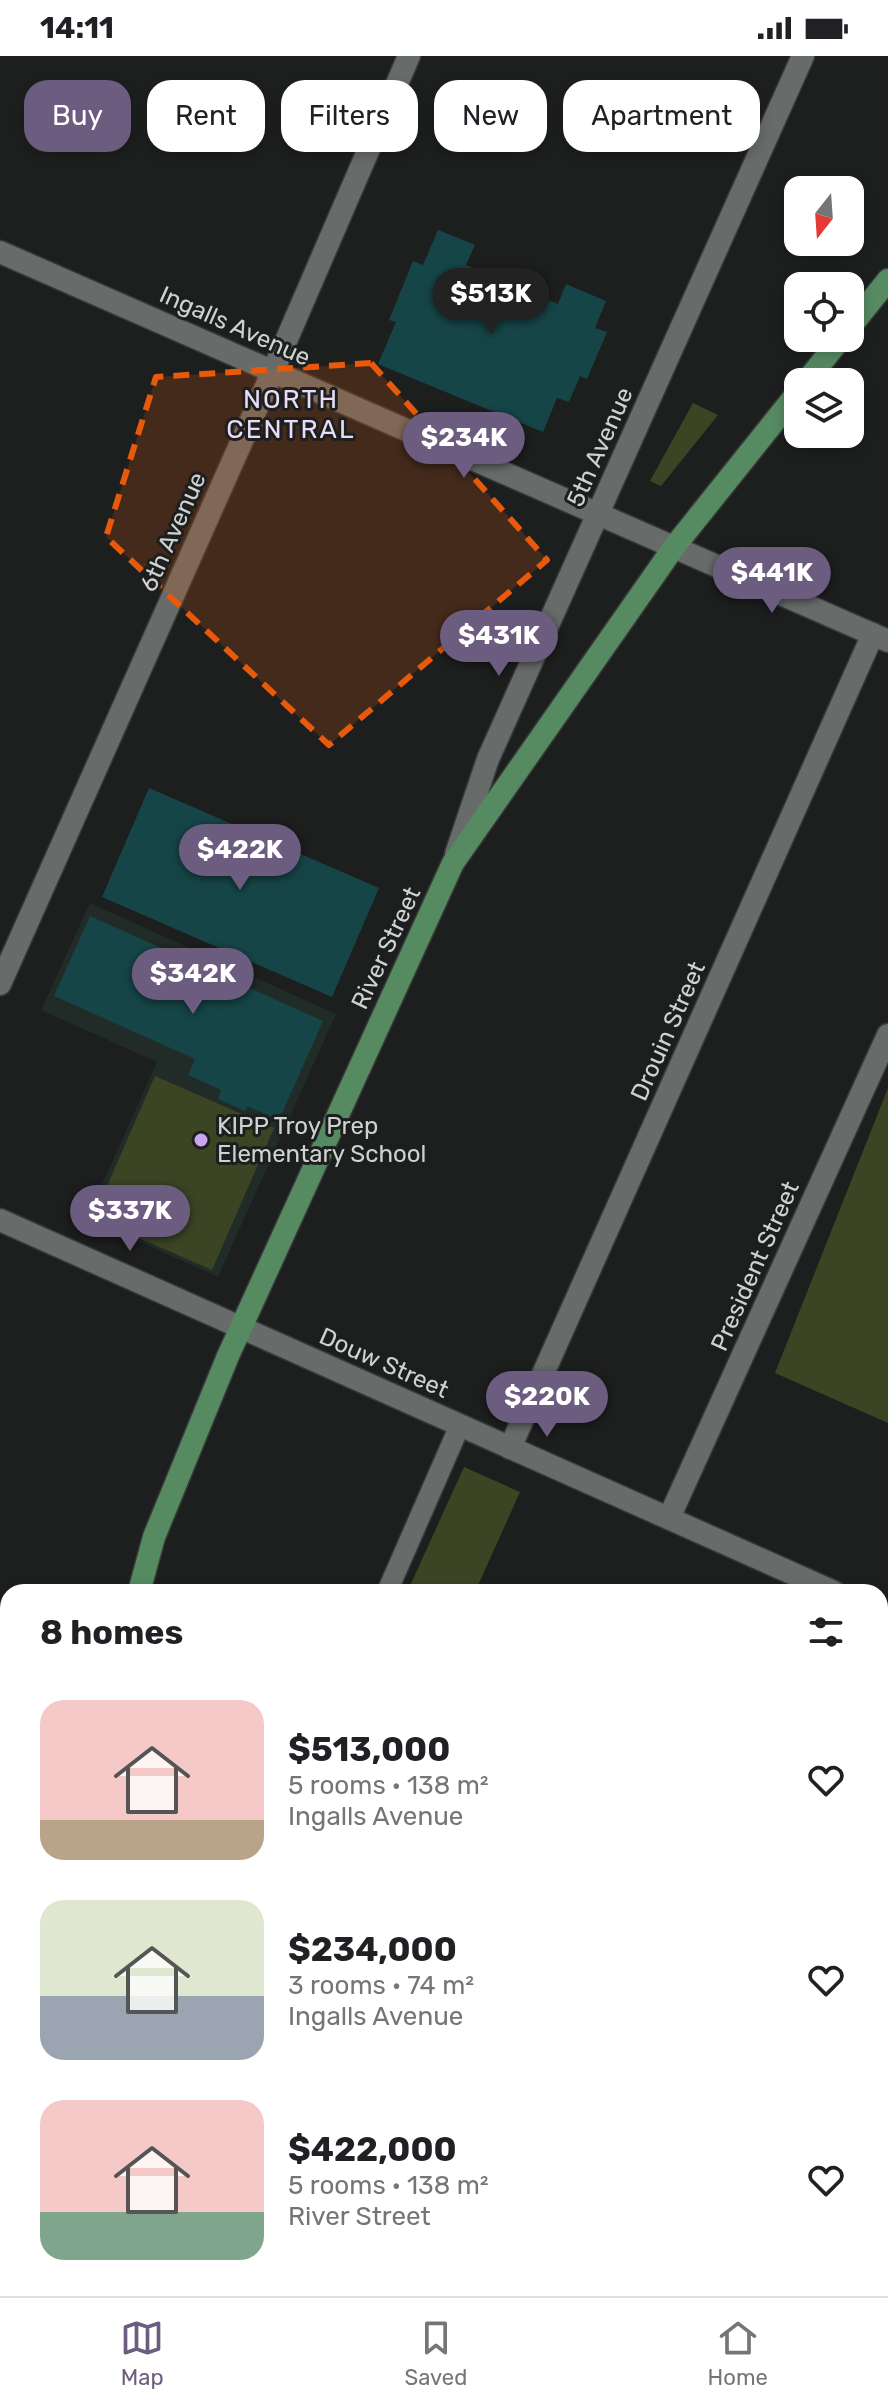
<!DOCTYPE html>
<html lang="en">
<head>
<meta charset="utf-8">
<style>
	:root { --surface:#fff; --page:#f6f6f6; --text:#202124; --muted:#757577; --line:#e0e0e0; --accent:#6c5c7f }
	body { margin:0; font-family:Rubik,sans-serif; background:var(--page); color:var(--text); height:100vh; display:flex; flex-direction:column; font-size:30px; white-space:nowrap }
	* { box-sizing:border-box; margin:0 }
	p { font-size:26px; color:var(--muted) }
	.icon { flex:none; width:44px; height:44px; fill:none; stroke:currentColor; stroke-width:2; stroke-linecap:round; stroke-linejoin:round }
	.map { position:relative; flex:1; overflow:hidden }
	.side { position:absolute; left:0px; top:1528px; width:888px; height:712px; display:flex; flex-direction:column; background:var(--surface); border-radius:24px 24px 0 0; box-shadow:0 4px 12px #0003 }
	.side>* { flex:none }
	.top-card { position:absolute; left:24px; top:24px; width:840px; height:72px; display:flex; gap:16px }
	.needle { width:52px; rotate:197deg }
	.fabs { position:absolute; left:784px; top:120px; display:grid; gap:16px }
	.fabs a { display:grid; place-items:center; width:80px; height:80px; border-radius:16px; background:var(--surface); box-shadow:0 4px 12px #0003; font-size:40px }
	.price { position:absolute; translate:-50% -68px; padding:0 18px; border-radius:28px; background:var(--accent); color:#fff; font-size:26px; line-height:52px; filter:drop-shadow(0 2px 4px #0008) }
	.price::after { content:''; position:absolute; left:50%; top:48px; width:24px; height:18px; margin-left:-12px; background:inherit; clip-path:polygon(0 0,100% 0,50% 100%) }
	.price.selected { background:#222; color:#fff }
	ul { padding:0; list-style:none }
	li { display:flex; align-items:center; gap:24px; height:200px; padding:0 40px }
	li span { display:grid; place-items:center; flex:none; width:224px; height:160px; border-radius:24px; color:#555 }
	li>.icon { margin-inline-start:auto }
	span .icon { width:96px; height:96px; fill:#fffc; stroke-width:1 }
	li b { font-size:34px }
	h2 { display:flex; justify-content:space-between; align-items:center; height:96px; padding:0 40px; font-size:34px }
	.tag { padding:0 28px; border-radius:24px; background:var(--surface); box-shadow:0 4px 12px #0003; font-size:28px; line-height:72px }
	.tag.selected { background:var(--accent); color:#fff }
	.status { display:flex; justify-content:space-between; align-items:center; height:56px; padding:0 40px; background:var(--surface); direction:ltr }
	.status svg { height:22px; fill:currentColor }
	.tabs { display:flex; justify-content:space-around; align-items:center; height:112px; border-top:2px solid var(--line); background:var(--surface); font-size:22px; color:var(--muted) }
	.tabs a { display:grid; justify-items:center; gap:4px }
	.tabs .selected { color:var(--accent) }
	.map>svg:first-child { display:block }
	.built { fill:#212b28 }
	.green { fill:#3b4524 }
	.building { fill:#164548 }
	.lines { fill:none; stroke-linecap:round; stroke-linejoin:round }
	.service-casing { stroke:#373938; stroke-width:23 }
	.minor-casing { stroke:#373938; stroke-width:25 }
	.tertiary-casing { stroke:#373938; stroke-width:25 }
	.primary-casing { stroke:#373938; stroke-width:25 }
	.service { stroke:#676b6a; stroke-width:20 }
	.minor { stroke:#676b6a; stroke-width:22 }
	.tertiary { stroke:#676b6a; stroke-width:22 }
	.primary { stroke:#568b62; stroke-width:22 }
	.marked { fill:#e8590c; fill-opacity:0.2; stroke:#e8590c; stroke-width:6; stroke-dasharray:16 10; stroke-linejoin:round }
	.poi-dot { fill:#c8a5ee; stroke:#1c1f1e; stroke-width:3 }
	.labels { text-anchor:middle; stroke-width:6; stroke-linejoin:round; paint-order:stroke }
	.street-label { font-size:24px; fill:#d0d2d1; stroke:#1c1f1e }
	.poi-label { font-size:24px; fill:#d0d2d1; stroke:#1c1f1e; text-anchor:start }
	.neighbourhood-label { font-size:26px; letter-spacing:2px; fill:#e9dcf8; stroke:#1c1f1e }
</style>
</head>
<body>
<div class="status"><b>14:11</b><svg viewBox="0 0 49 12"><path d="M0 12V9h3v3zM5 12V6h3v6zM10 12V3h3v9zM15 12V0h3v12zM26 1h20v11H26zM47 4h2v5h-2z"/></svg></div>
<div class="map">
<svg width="888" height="2240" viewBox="0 0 888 2240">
	<rect width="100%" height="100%" fill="#1c1f1e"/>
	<g class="built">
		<path d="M90,847l246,111 -118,263 -131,-59 70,-156 -116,-52z"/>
		<path d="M880,1592l8,3v645h-422l4,-8h410z"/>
	</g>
	<g class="green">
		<path d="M693,347l25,12 -57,71 -11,-5z"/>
		<path d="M155,1020l119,52 -62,142 -119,-52z"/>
		<path d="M888,1032v335l-113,-50z"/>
		<path d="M464,1411l56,25 -45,100h-65l-1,-4z"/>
		<path d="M196,2232h77l18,8h-82z"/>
	</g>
	<g class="building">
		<path d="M438,174l37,15 -9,20 92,39 8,-20 40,17 -11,27 12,4 -20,47 -7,-3 -11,26 -12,-4 -14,34 -165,-68 18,-42 -7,-2 24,-59 10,4z"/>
		<path d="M149,732l230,100 -47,109 -230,-100z"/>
		<path d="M90,860l233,105 -44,99 -32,-14 -2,5 -27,-12 3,-9 -33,-15 7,-16 -141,-63z"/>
		<path d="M880,1900l8,4v92l-8,-3z"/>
	</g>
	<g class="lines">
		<defs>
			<g id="service">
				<path d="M387,1536l73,-167"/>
				<path d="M184,2240l2,-8"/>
			</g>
			<g id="minor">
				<path d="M0,196l888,389"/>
				<path d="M456,798l32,-95 315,-703"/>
				<path d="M0,1164l834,372"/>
				<path d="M510,1392l363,-814"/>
				<path d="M669,1462l219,-483"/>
				<path d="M880,1556l8,4"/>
				<path d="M424,2240l3,-8"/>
			</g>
			<path id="tertiary" d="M0,928l273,-613 136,-315"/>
			<g id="primary">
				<path d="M850,271l38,-47"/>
				<path d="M806,326l35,-44"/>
				<path d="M139,1536l15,-55 74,-181 225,-493 221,-316 124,-155"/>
				<path d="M0,2008l8,-27"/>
			</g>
		</defs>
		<use href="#service" class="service-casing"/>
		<use href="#minor" class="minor-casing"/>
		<use href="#tertiary" class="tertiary-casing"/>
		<use href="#primary" class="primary-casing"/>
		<use href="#service" class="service"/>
		<use href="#minor" class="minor"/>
		<use href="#tertiary" class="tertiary"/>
		<use href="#primary" class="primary"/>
	</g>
	<path class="marked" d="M371,307l176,197 -218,185 -223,-208 50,-160z"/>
	<circle class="poi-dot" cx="201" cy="1084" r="8"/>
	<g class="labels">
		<g class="street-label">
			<text transform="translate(235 270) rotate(24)" y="8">Ingalls Avenue</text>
			<text transform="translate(600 391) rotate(-66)" y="8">5th Avenue</text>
			<text transform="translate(173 476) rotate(-66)" y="8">6th Avenue</text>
			<text transform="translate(386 892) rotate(-65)" y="8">River Street</text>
			<text transform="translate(668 975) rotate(-66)" y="8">Drouin Street</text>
			<text transform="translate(755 1210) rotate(-66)" y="8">President Street</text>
			<text transform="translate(384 1307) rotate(24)" y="8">Douw Street</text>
		</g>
		<g class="poi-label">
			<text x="217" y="1078">KIPP Troy Prep<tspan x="217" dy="28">Elementary School</tspan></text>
		</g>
		<g class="neighbourhood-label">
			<text x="291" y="352">NORTH<tspan x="291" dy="30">CENTRAL</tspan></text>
		</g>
	</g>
</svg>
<div class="fabs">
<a><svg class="needle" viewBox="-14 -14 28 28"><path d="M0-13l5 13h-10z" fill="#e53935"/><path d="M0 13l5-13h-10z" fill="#757577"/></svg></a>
<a><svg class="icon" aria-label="locate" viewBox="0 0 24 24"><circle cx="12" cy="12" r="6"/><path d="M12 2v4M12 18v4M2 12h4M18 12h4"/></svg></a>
<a><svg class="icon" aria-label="layers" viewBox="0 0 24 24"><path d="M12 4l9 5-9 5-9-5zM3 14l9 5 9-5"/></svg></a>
</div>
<b class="price selected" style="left:491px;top:280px">$513K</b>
<b class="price" style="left:464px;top:424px">$234K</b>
<b class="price" style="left:772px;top:559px">$441K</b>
<b class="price" style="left:499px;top:622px">$431K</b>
<b class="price" style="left:240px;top:836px">$422K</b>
<b class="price" style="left:193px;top:960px">$342K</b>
<b class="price" style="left:130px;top:1197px">$337K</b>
<b class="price" style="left:547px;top:1383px">$220K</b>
<div class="top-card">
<a class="tag selected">Buy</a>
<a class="tag">Rent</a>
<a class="tag">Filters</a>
<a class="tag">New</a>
<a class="tag">Apartment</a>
</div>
<section class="side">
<h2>8 homes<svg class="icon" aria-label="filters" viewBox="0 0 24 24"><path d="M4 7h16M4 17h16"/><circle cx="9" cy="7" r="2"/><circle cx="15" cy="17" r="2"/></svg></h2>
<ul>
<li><span style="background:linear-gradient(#f6c9c9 75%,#b9a48a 0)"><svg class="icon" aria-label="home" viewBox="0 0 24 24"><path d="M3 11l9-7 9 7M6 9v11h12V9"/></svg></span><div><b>$513,000</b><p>5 rooms · 138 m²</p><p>Ingalls Avenue</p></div><svg class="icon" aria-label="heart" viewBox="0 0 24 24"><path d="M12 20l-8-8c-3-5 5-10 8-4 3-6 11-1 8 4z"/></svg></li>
<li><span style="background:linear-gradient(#dfe7d0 60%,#9aa5b1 0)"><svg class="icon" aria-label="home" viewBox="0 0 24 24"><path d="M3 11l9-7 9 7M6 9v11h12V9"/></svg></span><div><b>$234,000</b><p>3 rooms · 74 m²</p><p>Ingalls Avenue</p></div><svg class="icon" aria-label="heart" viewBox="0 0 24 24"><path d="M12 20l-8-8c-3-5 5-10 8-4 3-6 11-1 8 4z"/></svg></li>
<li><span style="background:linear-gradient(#f6c9c9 70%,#7fa58c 0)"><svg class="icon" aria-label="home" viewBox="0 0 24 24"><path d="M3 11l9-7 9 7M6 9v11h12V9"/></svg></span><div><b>$422,000</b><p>5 rooms · 138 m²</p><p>River Street</p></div><svg class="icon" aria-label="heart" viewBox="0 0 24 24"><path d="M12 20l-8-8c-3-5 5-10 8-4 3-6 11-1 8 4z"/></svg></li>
</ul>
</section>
</div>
<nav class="tabs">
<a class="selected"><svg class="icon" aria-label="map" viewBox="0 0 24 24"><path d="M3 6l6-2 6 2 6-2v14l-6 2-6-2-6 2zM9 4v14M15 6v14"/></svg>Map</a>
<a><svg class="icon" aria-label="saved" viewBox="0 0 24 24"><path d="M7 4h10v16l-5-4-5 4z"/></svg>Saved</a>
<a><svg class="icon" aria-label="home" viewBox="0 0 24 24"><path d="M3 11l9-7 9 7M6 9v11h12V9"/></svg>Home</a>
</nav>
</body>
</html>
